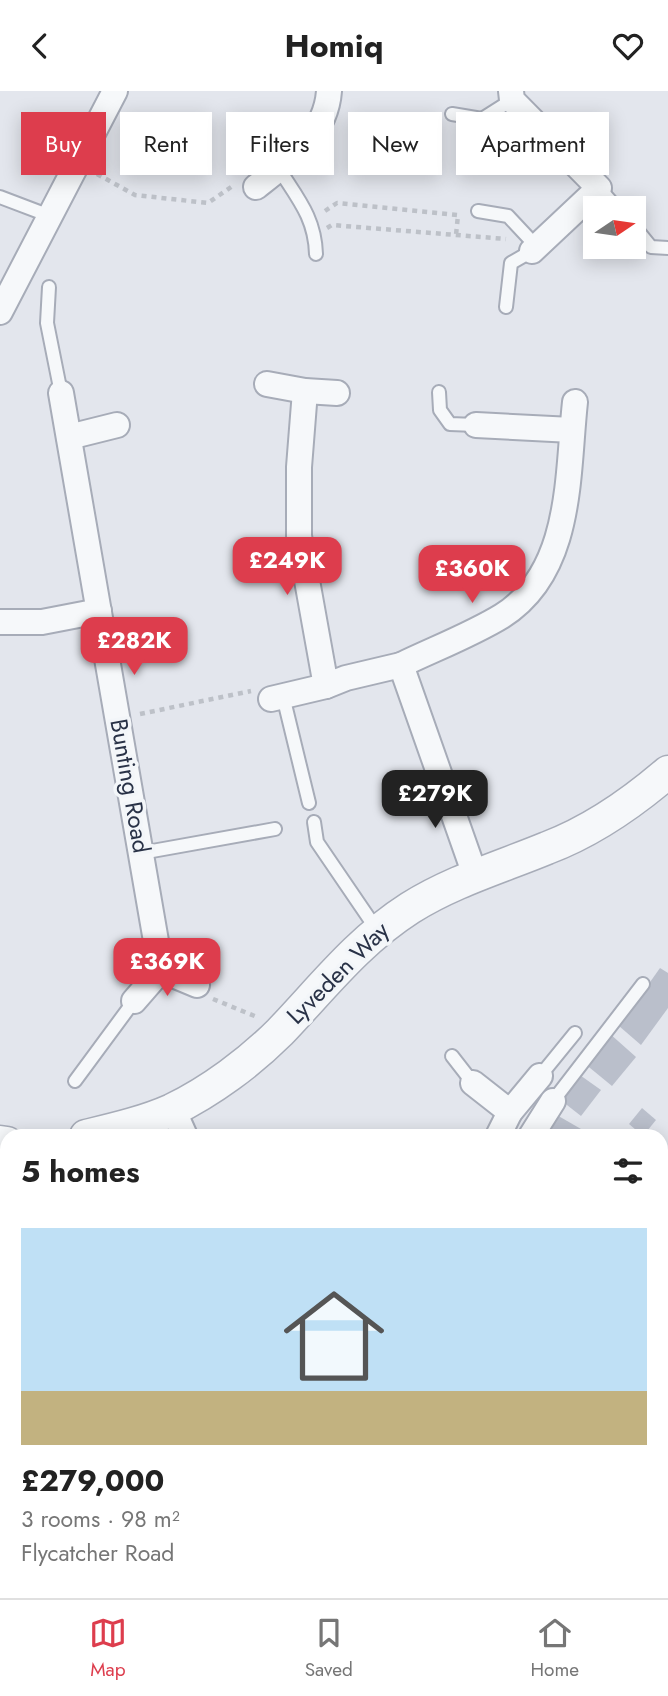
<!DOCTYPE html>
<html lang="en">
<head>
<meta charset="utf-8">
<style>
	:root { --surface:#fff; --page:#f6f6f6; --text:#222; --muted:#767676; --line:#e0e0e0; --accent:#dd3d4d }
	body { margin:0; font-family:Jost,sans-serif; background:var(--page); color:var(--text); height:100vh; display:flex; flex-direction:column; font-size:26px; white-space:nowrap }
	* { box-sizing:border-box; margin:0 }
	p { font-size:23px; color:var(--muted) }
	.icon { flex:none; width:38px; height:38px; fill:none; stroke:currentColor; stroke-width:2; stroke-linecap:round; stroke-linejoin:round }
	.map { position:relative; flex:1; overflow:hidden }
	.details { position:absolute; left:0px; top:1038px; width:668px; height:471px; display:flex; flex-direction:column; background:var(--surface); border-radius:21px 21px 0 0; box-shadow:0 4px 18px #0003 }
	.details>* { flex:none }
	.top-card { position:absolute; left:21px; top:21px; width:626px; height:63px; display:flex; gap:14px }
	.needle { width:46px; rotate:77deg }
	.tools { position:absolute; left:583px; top:105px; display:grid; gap:14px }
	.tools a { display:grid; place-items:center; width:63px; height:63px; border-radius:0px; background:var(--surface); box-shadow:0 4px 18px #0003; font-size:35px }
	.price { position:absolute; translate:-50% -60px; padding:0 16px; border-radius:14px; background:var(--accent); color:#fff; font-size:23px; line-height:46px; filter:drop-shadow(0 2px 4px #0008) }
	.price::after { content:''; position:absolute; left:50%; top:42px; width:21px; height:16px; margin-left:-10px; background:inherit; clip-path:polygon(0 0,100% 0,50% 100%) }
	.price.on { background:#222; color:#fff }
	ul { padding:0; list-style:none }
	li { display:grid; align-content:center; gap:14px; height:371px; padding:0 21px }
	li+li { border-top:2px solid var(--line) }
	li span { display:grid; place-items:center; height:217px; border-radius:0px; color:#555 }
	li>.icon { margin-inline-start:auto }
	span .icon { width:126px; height:126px; fill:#fffc; stroke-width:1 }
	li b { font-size:30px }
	h2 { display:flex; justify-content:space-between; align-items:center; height:84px; padding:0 21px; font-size:30px }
	.tag { padding:0 24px; border-radius:0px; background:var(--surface); box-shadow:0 4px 18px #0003; font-size:24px; line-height:63px }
	.tag.on { background:var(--accent); color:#fff }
	header { display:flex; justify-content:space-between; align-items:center; height:91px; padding:0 21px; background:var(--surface); font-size:32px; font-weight:700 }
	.tabs { display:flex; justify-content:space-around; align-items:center; height:98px; border-top:2px solid var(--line); background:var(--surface); font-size:19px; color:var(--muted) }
	.tabs a { display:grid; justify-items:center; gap:4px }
	.tabs .on { color:var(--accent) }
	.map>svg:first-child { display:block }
	.green { fill:#c7d7c3 }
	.building { fill:#babfcb }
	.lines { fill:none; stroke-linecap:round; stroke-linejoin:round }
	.service-casing { stroke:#a7acb8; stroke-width:16 }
	.minor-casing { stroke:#a7acb8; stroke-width:28 }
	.tertiary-casing { stroke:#a7acb8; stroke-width:35 }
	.path { stroke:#bdc1c8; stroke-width:4.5; stroke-dasharray:5 5; stroke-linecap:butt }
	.service { stroke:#f6f8fa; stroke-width:12 }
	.minor { stroke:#f6f8fa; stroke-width:24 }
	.tertiary { stroke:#f6f8fa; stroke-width:32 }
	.labels { text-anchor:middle; stroke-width:7; stroke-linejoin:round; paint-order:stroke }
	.street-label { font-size:24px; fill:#293247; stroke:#f3f6f9 }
</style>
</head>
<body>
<header><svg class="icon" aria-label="back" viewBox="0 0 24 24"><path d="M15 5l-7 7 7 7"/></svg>Homiq<svg class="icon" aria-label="heart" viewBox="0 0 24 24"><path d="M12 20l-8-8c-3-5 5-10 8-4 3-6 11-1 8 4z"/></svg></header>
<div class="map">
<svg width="668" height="1507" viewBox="0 0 668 1507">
	<rect width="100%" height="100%" fill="#e3e6ed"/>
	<path class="green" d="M668,1181v165l-6,1v-164z"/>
	<g class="building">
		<path d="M660,877l8,5v35l-27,37 -22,-19z"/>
		<path d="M609,942l27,24 -24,29 -28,-23z"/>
		<path d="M577,982l24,17 -20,26 -23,-18z"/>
		<path d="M642,1017l14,12 -13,16 -14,-12z"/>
		<path d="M555,1023l26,15 -4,7h-27l-5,-3z"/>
		<path d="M534,1502h28l1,5h-29z"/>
		<rect x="602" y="1502" width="29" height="5"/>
	</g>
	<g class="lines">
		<defs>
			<g id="service">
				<path d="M452,23l30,5 30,-19"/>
				<path d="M279,78c19,30 36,49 37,85"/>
				<path d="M599,97l18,20"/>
				<path d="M0,106l50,19"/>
				<path d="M478,120l30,5 29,31"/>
				<path d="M634,135l17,21 17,1"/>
				<path d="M49,196l-2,36 14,70"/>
				<path d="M506,216l5,-44 21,-12"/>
				<path d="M439,301l1,18 10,14 26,1"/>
				<path d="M283,605l26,107"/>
				<path d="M314,731l3,20 60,88"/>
				<path d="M141,762l134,-24"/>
				<path d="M452,965l21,27"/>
				<path d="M540,985l35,-43"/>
				<path d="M75,990l59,-80"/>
				<path d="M553,1010l90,-117"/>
				<path d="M425,1507l1,-5"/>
			</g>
			<g id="minor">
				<path d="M511,0l1,9 87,88 -67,63"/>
				<path d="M256,96c33,-26 70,-52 73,-96"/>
				<path d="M0,221l115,-221"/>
				<path d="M267,293l38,7 32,2"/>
				<path d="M305,300l-6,76v69l27,150 20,-8 55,-13"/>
				<path d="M61,302l100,577"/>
				<path d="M476,334l96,5"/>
				<path d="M69,346l48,-12"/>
				<path d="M0,531h42l57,-11"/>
				<path d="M271,608l55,-13"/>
				<path d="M475,784l-74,-210c33,-16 70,-30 101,-49 71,-45 65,-141 73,-214"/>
				<path d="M134,910l27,-31 36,15"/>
				<path d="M473,992l37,29"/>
				<path d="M173,1018l12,27"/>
				<path d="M498,1045l12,-24 30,-36"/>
				<path d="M531,1045l22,-35"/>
				<path d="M662,1165l6,-1"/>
				<path d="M0,1295h7"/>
				<path d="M662,1365l6,-1"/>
				<path d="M0,1476h7"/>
				<path d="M139,1502l1,5"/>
				<path d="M594,1502v5"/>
			</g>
			<g id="tertiary">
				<path d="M86,1045c29,-7 59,-14 86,-26 39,-19 78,-48 108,-78 43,-45 77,-90 130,-124 43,-27 91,-41 137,-60 45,-17 85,-45 121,-76"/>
				<path d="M0,1051l7,1"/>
			</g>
		</defs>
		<use href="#service" class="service-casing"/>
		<use href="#minor" class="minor-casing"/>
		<use href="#tertiary" class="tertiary-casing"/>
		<g class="path">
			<path d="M97,83l38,21 73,8 26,-18"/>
			<path d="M325,120l12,-8 121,12 -2,20"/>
			<path d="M327,137l5,-3 174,14"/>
			<path d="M140,623l111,-23"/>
			<path d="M213,908l44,18"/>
			<path d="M325,1502l1,5"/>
		</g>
		<use href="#service" class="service"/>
		<use href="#minor" class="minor"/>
		<use href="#tertiary" class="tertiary"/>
	</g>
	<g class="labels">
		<g class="street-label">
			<text transform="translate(130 695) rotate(80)" y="8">Bunting Road</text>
			<text transform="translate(338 882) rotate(-45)" y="8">Lyveden Way</text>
		</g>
	</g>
</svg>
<div class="tools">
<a><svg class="needle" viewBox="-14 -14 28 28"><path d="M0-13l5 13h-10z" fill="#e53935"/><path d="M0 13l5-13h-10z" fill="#767676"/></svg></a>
</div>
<b class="price" style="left:287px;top:506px">£249K</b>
<b class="price" style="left:472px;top:514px">£360K</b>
<b class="price" style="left:134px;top:586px">£282K</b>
<b class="price on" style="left:435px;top:739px">£279K</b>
<b class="price" style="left:167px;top:907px">£369K</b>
<div class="top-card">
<a class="tag on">Buy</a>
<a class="tag">Rent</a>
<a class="tag">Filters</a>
<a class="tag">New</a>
<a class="tag">Apartment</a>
</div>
<section class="details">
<h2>5 homes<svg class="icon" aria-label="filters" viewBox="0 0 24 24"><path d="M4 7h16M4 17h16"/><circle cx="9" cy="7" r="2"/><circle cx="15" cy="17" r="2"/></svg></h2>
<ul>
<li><span style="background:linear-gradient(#bfe0f5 75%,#c2b280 0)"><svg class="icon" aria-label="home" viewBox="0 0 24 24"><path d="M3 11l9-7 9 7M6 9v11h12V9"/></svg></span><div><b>£279,000</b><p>3 rooms · 98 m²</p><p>Flycatcher Road</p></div></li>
</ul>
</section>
</div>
<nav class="tabs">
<a class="on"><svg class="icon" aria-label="map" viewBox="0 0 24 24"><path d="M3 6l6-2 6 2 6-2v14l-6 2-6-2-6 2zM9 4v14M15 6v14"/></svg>Map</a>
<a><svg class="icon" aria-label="saved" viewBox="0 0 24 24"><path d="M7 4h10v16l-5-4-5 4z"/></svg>Saved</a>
<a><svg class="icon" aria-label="home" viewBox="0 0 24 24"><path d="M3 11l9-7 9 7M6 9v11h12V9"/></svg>Home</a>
</nav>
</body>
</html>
